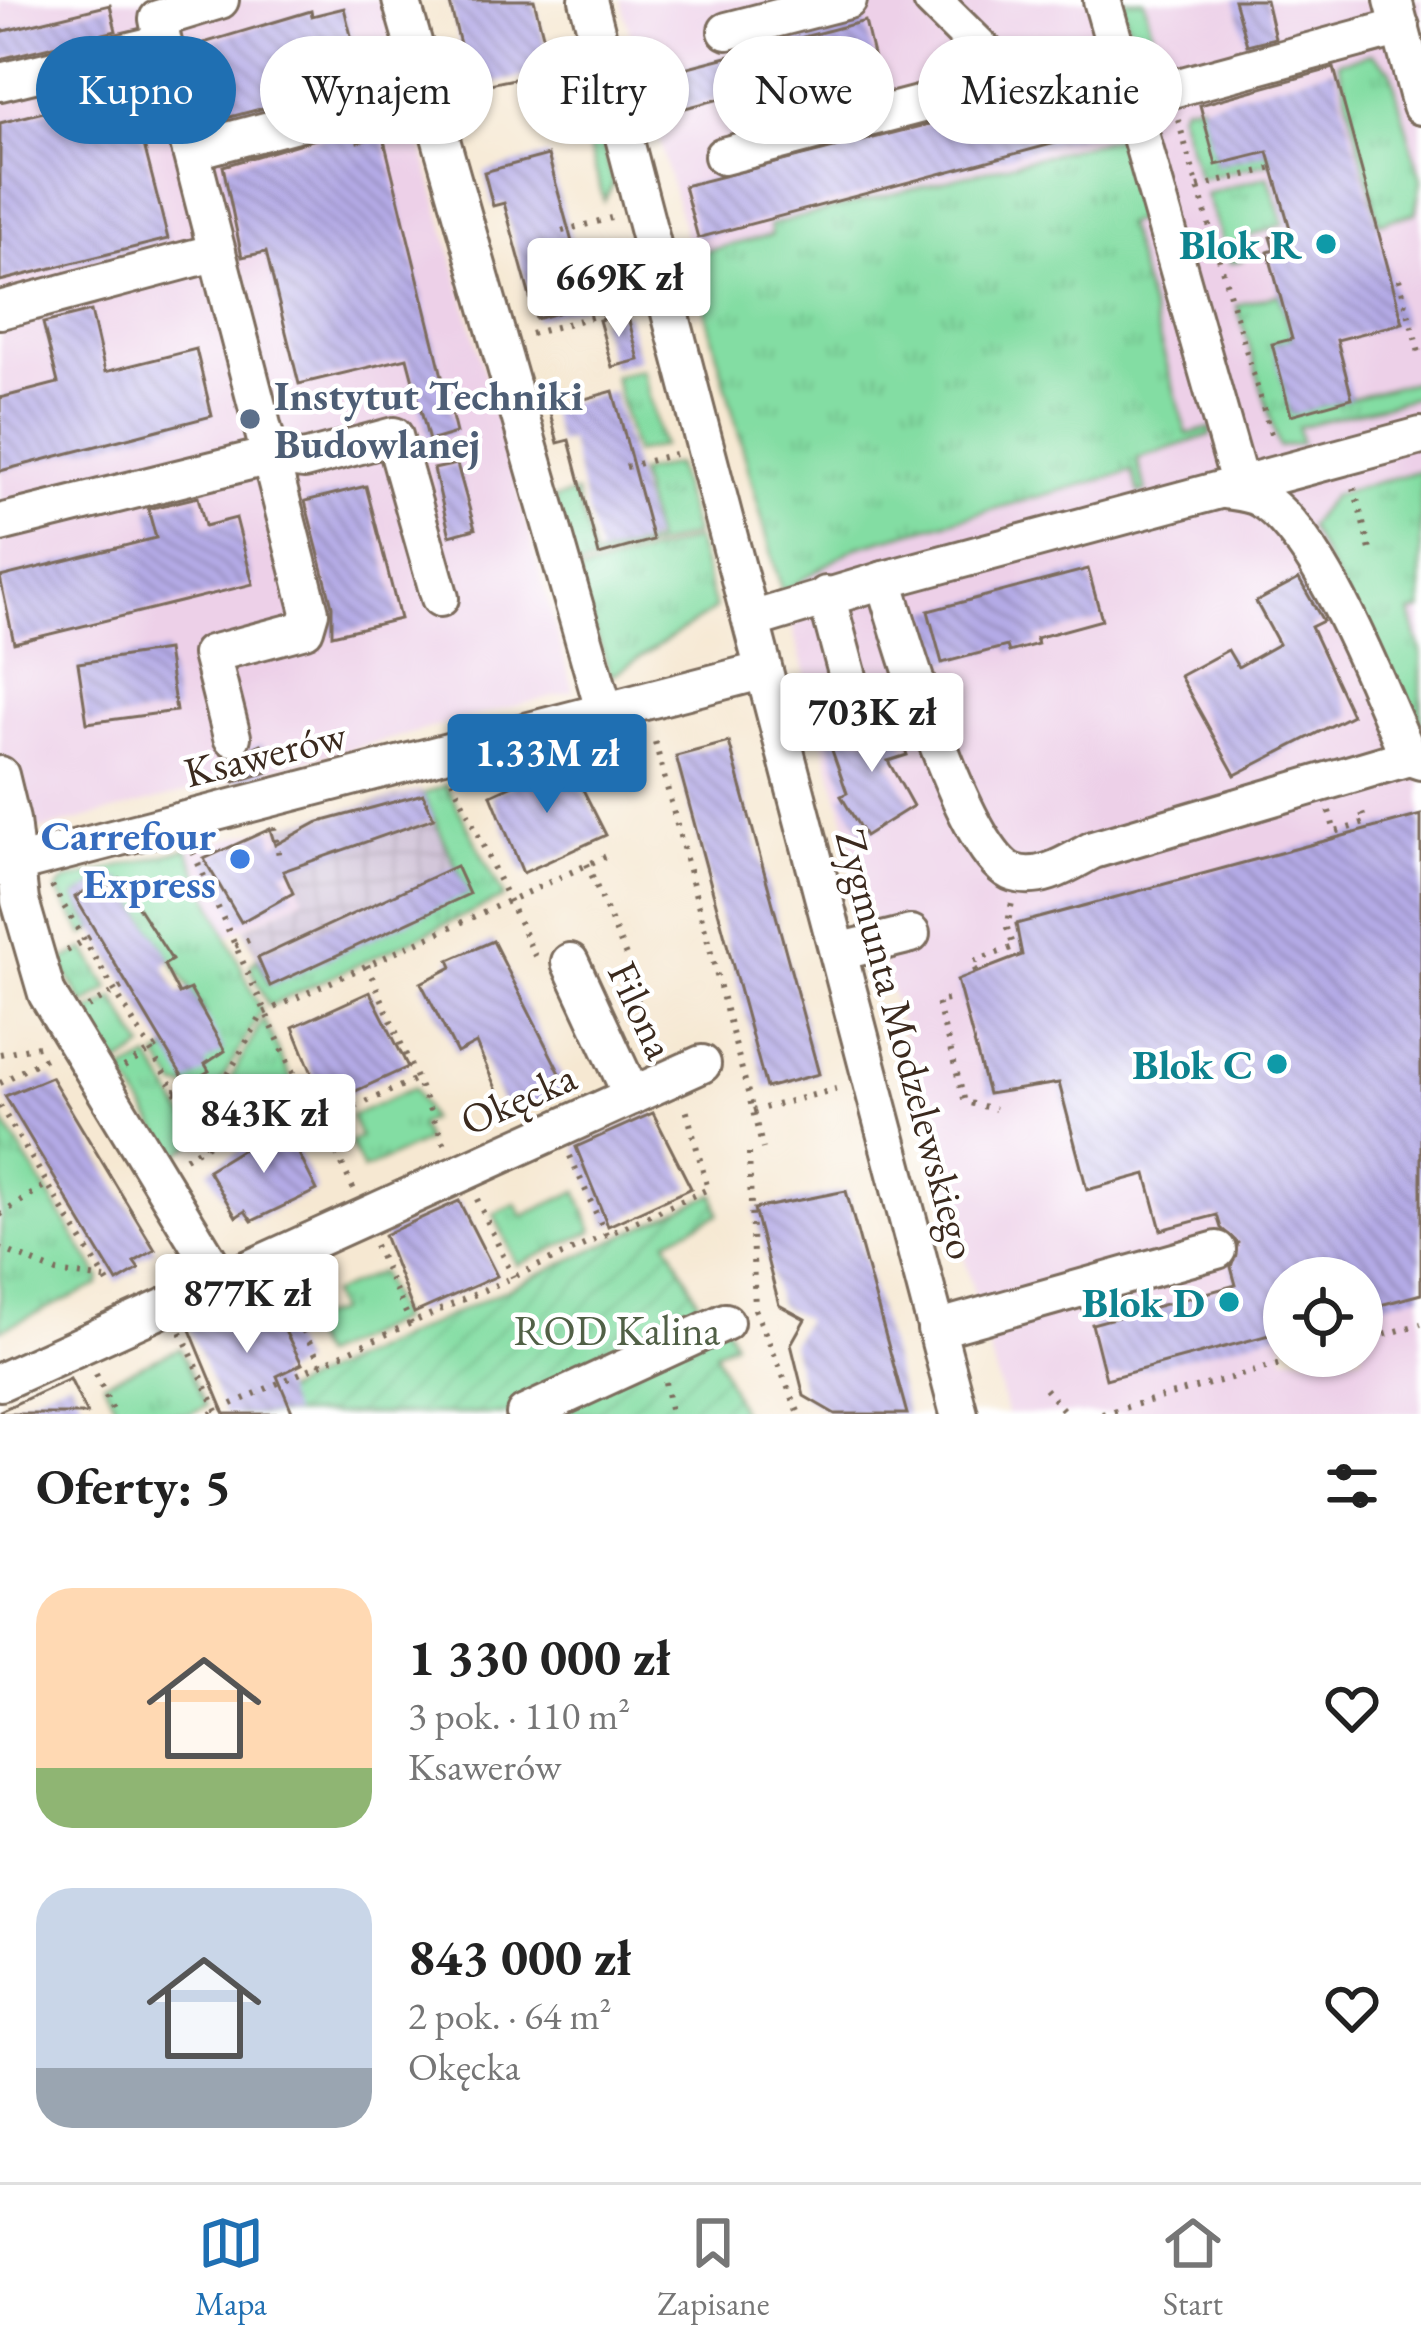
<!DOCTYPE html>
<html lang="pl">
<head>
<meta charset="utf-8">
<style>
	:root { --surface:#fff; --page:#f2f2f2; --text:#222; --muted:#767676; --line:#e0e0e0; --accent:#1f6fb2 }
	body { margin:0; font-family:"EB Garamond",serif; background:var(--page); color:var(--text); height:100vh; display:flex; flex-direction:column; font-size:45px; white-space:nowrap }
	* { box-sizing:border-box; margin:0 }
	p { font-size:39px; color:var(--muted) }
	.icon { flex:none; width:66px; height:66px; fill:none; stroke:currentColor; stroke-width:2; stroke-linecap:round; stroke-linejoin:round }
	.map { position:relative; height:1414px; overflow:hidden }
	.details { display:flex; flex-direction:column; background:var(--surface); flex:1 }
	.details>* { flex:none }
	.guide { position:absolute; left:36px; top:36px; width:1350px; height:108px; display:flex; gap:24px }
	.tools { position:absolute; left:1263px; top:1257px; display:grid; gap:24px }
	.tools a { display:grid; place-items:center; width:120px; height:120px; border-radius:50%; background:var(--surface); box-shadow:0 3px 9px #0004; font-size:60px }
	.price { position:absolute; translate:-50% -102px; padding:0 27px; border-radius:12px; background:#fff; color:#222; font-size:39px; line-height:78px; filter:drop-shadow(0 3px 6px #0008) }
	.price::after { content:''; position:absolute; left:50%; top:72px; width:36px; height:27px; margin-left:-18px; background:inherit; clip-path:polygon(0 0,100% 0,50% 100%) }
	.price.current { background:var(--accent); color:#fff }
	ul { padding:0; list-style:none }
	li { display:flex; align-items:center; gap:36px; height:300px; padding:0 36px }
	li span { display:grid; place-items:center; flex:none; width:336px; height:240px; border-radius:36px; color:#555 }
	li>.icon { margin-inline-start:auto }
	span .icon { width:144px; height:144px; fill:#fffc; stroke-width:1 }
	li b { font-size:51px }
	h2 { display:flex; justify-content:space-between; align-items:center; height:144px; padding:0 36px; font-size:51px }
	.tag { padding:0 42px; border-radius:54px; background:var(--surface); box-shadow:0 3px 9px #0004; font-size:42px; line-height:108px }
	.tag.current { background:var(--accent); color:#fff }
	.tab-bar { display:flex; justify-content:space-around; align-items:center; height:168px; border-top:3px solid var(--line); background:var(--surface); font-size:33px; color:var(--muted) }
	.tab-bar a { display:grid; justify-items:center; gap:6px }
	.tab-bar .current { color:var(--accent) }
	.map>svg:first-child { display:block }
	.built { fill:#edd0e8; fill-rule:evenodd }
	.industrial { fill:url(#industrial-grid) }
	.grass { fill:url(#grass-tufts); stroke:#5f8460; stroke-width:3 }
	.garden { fill:url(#garden-furrows); stroke:#5f8460; stroke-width:3 }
	.building { fill:url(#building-back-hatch) }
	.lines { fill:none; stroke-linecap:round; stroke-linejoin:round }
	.minor-casing { stroke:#7c6c5d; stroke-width:42 }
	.path { stroke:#7c6c5d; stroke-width:6; stroke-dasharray:3 9; stroke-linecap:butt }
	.minor { stroke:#fff; stroke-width:36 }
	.culture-dot { fill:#0f9aa8; stroke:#fff; stroke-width:4.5 }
	.service-dot { fill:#5c6f8a; stroke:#fff; stroke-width:4.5 }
	.shop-dot { fill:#3f7fe0; stroke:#fff; stroke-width:4.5 }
	.labels { text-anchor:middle; stroke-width:9; stroke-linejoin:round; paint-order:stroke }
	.culture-label { font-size:42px; font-weight:bold; fill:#0d838f; stroke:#fff; text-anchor:end }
	.service-label { font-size:42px; font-weight:bold; fill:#4e5e75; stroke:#fff; text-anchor:start }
	.street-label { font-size:42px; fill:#3b2a1e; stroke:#fff }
	.shop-label { font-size:42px; font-weight:bold; fill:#366cbe; stroke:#fff; text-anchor:end }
	.park-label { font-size:42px; fill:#516046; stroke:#fff }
</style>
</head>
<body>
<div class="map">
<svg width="1421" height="1414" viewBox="0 0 1421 1414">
	<defs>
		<pattern id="industrial-grid" width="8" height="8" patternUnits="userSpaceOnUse" patternTransform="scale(3)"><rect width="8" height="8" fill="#ccbed4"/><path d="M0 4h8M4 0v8" fill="none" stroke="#b0a3b6"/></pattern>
		<pattern id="grass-tufts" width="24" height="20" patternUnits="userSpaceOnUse" patternTransform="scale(3)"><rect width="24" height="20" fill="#83dda3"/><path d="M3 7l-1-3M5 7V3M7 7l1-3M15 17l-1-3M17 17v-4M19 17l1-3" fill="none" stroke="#72be8c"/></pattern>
		<pattern id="garden-furrows" width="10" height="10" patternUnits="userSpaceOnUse" patternTransform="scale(3)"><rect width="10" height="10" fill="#83dda3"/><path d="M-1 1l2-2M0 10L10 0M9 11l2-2" fill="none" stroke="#72be8c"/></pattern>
		<pattern id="building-back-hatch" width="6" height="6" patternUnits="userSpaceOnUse" patternTransform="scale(3)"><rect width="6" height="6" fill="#b4aae6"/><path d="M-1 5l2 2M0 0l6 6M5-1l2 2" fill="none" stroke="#948bba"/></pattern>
	</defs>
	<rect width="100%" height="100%" fill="#fff"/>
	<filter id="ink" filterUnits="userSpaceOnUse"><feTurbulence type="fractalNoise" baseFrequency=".00833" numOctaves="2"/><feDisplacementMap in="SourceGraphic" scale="24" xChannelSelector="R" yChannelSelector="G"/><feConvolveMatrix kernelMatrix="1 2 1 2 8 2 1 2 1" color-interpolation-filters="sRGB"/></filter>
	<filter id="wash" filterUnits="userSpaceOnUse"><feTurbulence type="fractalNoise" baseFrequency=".004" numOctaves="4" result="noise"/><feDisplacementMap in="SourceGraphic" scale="48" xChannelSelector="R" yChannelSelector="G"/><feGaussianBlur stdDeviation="2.7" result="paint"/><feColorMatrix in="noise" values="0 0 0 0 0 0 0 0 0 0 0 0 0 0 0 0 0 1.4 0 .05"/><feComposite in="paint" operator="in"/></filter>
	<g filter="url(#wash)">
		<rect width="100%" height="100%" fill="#f6e8d2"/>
		<g class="built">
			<path d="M0,0h381l192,691 -532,139 -16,-13 -25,6z"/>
			<path d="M621,0h800v1414h-414zM1284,1278h78v78h-78z"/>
			<path d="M279,826l25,72 -77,38 -40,-87z"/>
		</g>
		<path class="industrial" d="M421,790l48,104 -199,92 -26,-57 60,-31 -25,-72z"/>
		<g class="grass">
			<path d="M1121,0h23l16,62 20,-2v10l-24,6 -14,-4z"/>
			<path d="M1372,54l18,15 31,111 -6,33 -36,10 -41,-161z"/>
			<path d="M592,100l21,84 -9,17 -18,-64 -45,-20z"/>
			<path d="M1200,102l16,63 53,-14 2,11 -72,17 -20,-66 4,-7z"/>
			<path d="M1126,135l23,81 -23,8 61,210 24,-6 -1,7 -73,24 9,32 -7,3 -7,-23 -276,76 -74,45 -92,-337 82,-20 -2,-10z"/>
			<path d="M1268,176l16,48 -39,14 -3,22 -12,3 -24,-69z"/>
			<path d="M1279,294l13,45 -19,5 18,70 130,-34v16l-123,31 3,16 -22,4 -42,-142z"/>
			<path d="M642,369l20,77 -28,7 -20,-77z"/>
			<path d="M675,464l20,71 -121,34 -20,-70 22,-6 18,65 61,-16 -17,-69z"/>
			<path d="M1421,470v140l-11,3 11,40v70l-13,-12 -100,-184 25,-32z"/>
			<path d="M696,539l19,70 -104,67 -36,-102z"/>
			<path d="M446,785l58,112 -236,109 -18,-40 7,-8 12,27 199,-92 -45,-99z"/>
			<path d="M187,849l74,162 -44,78 -40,-2 -19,-30 10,-6 37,13v-51l-84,-133 -20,11 -5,-6 -21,12 19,32 -10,6 -27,-45 7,-9z"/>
			<path d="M85,949l24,39 -25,17 -24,-43z"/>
			<path d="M114,998l30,50 -25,17 -32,-52z"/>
			<path d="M263,1019l30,64 -2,8 -66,-2z"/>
			<path d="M150,1058l49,83 -25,15 -52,-84z"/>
			<path d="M414,1088l16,31 -11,6 7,16 -63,29 -13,-28 10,-5 -9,-21z"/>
			<path d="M2,1119l98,159 -2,7 -98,45z"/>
			<path d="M577,1191l16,40 -76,34 -23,-51 22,-10 7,12z"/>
			<path d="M380,1272l19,48 -79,36 -19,-34 36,-10 -7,-18z"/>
			<path d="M180,1348l26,58 -18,8h-69l-15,-32z"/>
		</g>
		<path class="garden" d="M714,1194l5,20 -52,26 41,80 13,-5 13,27 -19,10 27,62h-507z"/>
		<g id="blocks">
			<g class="building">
				<path d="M449,0h85l18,71 -81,17z"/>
				<path d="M1234,0h32l9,38 -28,7z"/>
				<path d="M110,5l6,26 -116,28v-27z"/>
				<path d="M344,8l17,67 -31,8 12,51 13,-3 3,11 25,-6 73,297 -27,8 -22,-83 -108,26 -33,-132 -24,5 -19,-91 103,-30 7,-12 -5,-20 -23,-7 -86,23 -8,-34 -13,3 -6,-23 -2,-19 121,-36 1,5z"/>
				<path d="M865,21l9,38 -204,53 -9,-38z"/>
				<path d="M1334,68l69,255 -66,17 15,58 -61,17 -19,-71 20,-5 -24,-87 6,-2 -4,-13 21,-5 -23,-80 -52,13 -16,-60z"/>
				<path d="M1099,81l13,47 -414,110 -14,-52z"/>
				<path d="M130,90l38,149 -168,42v-158z"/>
				<path d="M548,155l41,149 -53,15 -32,-116 -11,3 -9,-34z"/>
				<path d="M91,311l14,61 91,-23 16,67 -212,55v-73l58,-15 -15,-60z"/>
				<path d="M627,313l12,47 -27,7 -13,-47z"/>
				<path d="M613,391l40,149 -54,15 -30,-115 -11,3 -9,-34z"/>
				<path d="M457,464l18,65 -25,7 -16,-67z"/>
				<path d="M366,486l34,133 -68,16v-29l-27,-105z"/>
				<path d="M198,497l7,29 31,-8 17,66 -239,59 -14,-66 156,-39 -8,-29z"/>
				<path d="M1088,569l14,51 -66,18 2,6 -29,8 -2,-6 -65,17 -14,-52z"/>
				<path d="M1299,579l24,42 -12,6 41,88 -117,60 -55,-99 48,-26 10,17 41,-23 -23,-42z"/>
				<path d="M167,650l9,61 -89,12 -9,-60z"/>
				<path d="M894,716l13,39 -19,6 25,45 -48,30 -24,-40 6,-3 -19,-54 15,-5 23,5 15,-18z"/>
				<path d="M729,742l90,332 -53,14 -90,-332z"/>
				<path d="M261,744l7,28 -34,10 -6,-23z"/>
				<path d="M568,760l38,75 -83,38 -32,-78z"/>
				<path d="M423,794l11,24 -151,53 10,22 -52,29 -37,-63 66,-30 5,16 41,-22z"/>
				<path d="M1421,815v479l-59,16v-32h-78v53l-178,48 -14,-55 144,-39 -5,-18 7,-24 -17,-15 -4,-13 -56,15 -15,-56 -59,16 -28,-107 -71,11 -31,-114 65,-25 -6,-31z"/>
				<path d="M456,866l13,28 -199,92 -12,-28z"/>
				<path d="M120,879l52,81 -8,5 15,29 11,-5 35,62 -20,13 4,7 -22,13 -112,-187 21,-13 4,7z"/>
				<path d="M493,941l75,148 -59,29 -33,-75 -19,10 -36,-70 31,-16 -3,-7z"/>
				<path d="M370,992l38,75 -83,38 -32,-78z"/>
				<path d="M51,1077l104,173 -21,12 5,7 -22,13 -112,-186z"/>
				<path d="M653,1113l38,75 -83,38 -32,-79z"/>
				<path d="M284,1124l33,66 -65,31 -7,-10 -9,6 -28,-47z"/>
				<path d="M846,1191l61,223h-72l-31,-18 -13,-52 14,-25 -26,-14 -25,-96z"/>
				<path d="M459,1201l38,75 -83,37 -30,-78z"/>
				<path d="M264,1290l38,74 -25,12 16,38h-68l-37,-89z"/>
				<path d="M70,1379l17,35h-87v-3z"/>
			</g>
		</g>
	</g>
	<g filter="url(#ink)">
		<use href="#blocks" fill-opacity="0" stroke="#7c6c5d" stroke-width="3"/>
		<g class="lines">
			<defs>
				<g id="minor">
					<path d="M401,0l204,713"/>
					<path d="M588,0l371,1414"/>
					<path d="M932,0l81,80"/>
					<path d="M1102,0l138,485"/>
					<path d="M1393,0l28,106"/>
					<path d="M727,31l121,-31"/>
					<path d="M163,43l-5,-24 62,-19"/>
					<path d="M0,82l163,-39 54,209"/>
					<path d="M1131,100l270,-73"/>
					<path d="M191,151l120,-32"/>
					<path d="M723,156l394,-103"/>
					<path d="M0,310l217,-58 53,204 -270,67"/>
					<path d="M1225,490c12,2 26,3 36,9 61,37 118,192 148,258l12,4"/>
					<path d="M826,595l33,123"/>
					<path d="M752,620l132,-40"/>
					<path d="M232,737l-21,-83 94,-25 5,-17 -40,-156 34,4 90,-24 46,162"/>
					<path d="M1409,757l-316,93c-23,12 -51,32 -79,23 -49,-15 -114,-239 -130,-293l537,-144"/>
					<path d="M0,775l11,45 9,81 27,93 174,287"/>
					<path d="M0,868l761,-197"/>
					<path d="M838,952l73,-18"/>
					<path d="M570,962l62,134"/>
					<path d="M936,1329l281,-79"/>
					<path d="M0,1382l702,-318"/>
					<path d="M525,1414l200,-92"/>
				</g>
			</defs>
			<use href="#minor" class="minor-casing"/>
			<g class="path">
				<path d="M1178,120l95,321"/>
				<path d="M1198,187l75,-19"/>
				<path d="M562,231l49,-13"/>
				<path d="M1399,279l22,81"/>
				<path d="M531,334l103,-29"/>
				<path d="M626,467l49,-13"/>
				<path d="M1354,488l16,62"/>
				<path d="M655,742l108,407"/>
				<path d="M452,780l84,178"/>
				<path d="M1329,811l6,21 30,-9 -5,-17"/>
				<path d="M274,827l6,35"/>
				<path d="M193,852l120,265 9,5 32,68"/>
				<path d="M587,864l45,106 7,38 23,40"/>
				<path d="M52,886l155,259"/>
				<path d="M235,946l21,-9"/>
				<path d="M67,951l29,-18"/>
				<path d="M367,965l78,180"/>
				<path d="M976,971l-4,-9 42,-15 -7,-19 5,-26"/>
				<path d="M947,1000l-10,2 28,100 30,7"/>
				<path d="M88,1007l39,-23"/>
				<path d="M0,1054l43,-9"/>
				<path d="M124,1067l39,-24"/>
				<path d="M0,1083l49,-27"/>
				<path d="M174,1090l116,5"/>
				<path d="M0,1106l108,177"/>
				<path d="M753,1111l83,-22"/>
				<path d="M323,1122l95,-44"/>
				<path d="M205,1142l13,-50 45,-79 350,-160"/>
				<path d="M749,1153l6,156 44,105"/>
				<path d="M570,1156l36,79"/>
				<path d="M185,1158l116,-68"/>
				<path d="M477,1199l36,78"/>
				<path d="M0,1215l47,-31"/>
				<path d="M375,1245l36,79"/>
				<path d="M0,1248l57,24 48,7"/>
				<path d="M281,1288l40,76"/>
				<path d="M181,1332l36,79"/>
				<path d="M1362,1341l59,-17"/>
				<path d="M96,1374l18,40"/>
				<path d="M665,1382l6,32"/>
				<path d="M1045,1389l22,25"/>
				<path d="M210,1414l498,-225 -23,-84"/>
				<path d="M1102,1414l207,-58"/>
			</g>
			<use href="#minor" class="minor"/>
		</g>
	</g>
	<g class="culture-dot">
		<circle cx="1326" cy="244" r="12"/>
		<circle cx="1277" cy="1064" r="12"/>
		<circle cx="1229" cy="1302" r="12"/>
	</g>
	<circle class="service-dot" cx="250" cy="419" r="12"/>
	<circle class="shop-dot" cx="240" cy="859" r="12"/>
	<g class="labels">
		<g class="culture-label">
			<text x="1302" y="259">Blok R</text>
			<text x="1253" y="1079">Blok C</text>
			<text x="1205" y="1317">Blok D</text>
		</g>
		<g class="service-label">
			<text x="274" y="410">Instytut Techniki<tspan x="274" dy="48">Budowlanej</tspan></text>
		</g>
		<g class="street-label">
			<text transform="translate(265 753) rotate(-14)" y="15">Ksawerów</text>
			<text transform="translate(642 1010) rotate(65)" y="15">Filona</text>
			<text transform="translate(907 1044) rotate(75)" y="15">Zygmunta Modzelewskiego</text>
			<text transform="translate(518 1098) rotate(-24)" y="15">Okęcka</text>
		</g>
		<g class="shop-label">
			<text x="216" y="850">Carrefour<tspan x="216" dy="48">Express</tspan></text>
		</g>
		<g class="park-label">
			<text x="617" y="1345">ROD Kalina</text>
		</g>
	</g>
</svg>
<div class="tools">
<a><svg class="icon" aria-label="locate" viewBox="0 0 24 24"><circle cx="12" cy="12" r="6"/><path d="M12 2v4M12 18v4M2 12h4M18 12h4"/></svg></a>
</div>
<b class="price" style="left:619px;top:340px">669K zł</b>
<b class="price" style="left:872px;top:775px">703K zł</b>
<b class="price current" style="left:547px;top:816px">1.33M zł</b>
<b class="price" style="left:264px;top:1176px">843K zł</b>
<b class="price" style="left:247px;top:1356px">877K zł</b>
<div class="guide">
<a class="tag current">Kupno</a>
<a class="tag">Wynajem</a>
<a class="tag">Filtry</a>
<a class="tag">Nowe</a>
<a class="tag">Mieszkanie</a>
</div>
</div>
<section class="details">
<h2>Oferty: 5<svg class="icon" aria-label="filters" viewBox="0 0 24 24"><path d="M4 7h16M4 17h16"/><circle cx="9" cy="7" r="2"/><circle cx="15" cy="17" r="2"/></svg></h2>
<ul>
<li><span style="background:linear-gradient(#ffd9b3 75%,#8fb573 0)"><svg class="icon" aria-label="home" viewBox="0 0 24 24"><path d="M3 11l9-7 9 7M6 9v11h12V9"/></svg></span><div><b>1 330 000 zł</b><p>3 pok. · 110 m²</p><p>Ksawerów</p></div><svg class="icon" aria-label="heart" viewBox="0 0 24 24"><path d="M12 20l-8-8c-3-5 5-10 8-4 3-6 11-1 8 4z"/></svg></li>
<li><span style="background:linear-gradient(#c9d6e8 75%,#9aa5b1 0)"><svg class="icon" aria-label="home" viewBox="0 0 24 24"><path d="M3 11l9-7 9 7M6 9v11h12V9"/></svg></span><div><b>843 000 zł</b><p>2 pok. · 64 m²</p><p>Okęcka</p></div><svg class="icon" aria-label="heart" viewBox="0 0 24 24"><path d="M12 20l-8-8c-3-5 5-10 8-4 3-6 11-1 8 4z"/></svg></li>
</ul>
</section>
<nav class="tab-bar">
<a class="current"><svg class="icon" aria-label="map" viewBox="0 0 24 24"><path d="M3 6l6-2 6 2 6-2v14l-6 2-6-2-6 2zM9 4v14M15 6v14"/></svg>Mapa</a>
<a><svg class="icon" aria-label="saved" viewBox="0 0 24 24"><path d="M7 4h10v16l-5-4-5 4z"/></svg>Zapisane</a>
<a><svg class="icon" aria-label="home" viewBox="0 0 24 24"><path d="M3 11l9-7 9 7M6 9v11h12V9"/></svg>Start</a>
</nav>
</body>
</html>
